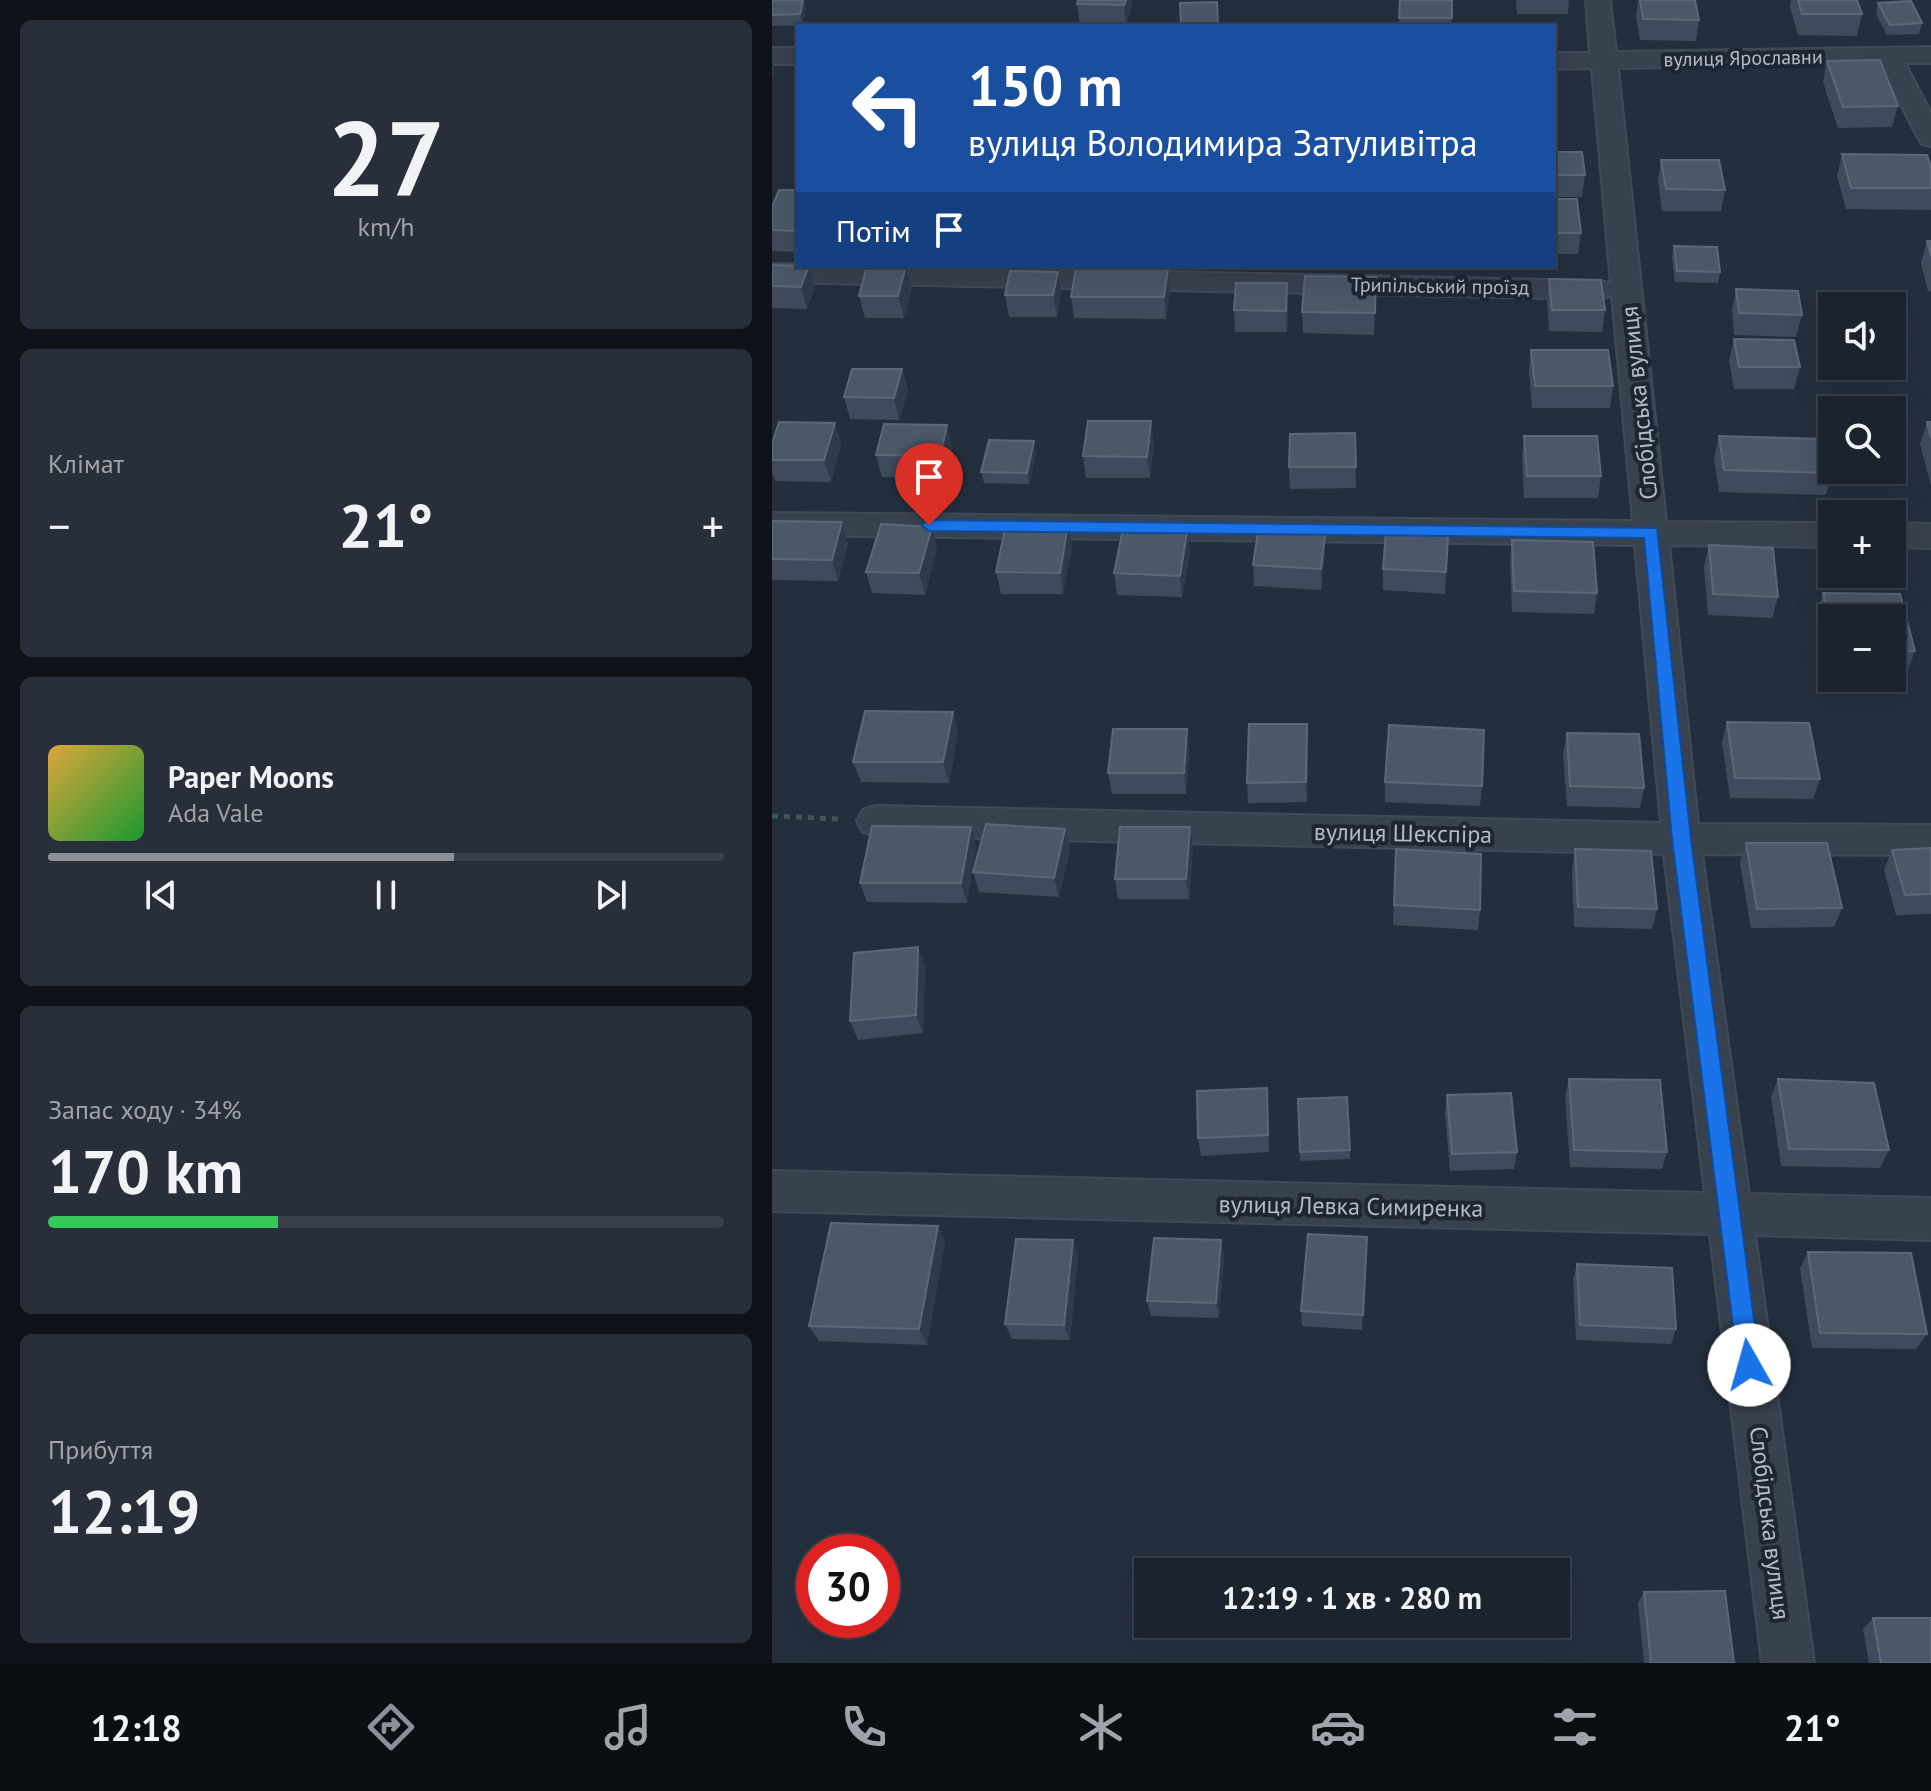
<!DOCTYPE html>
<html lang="uk">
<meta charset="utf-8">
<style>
body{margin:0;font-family:"PT Sans",sans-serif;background:#282f3a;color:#f1f3f6;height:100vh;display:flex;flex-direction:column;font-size:30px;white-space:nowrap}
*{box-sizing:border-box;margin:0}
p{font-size:26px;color:#a0a4aa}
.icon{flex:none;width:44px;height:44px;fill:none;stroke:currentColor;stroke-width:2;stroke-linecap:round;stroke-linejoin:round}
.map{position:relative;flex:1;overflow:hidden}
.side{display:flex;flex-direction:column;gap:20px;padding:20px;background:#0f1319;width:772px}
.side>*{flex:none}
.hud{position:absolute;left:24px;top:24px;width:760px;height:244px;border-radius:0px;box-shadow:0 8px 32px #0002,0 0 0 2px #39404a;background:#1a4fa0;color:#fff;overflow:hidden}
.fabs{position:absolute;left:1046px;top:292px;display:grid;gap:16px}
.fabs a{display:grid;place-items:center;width:88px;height:88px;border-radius:0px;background:#1b232e;box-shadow:0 8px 32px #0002,0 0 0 2px #39404a;font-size:40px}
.speed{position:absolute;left:24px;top:1534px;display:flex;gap:16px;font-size:40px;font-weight:700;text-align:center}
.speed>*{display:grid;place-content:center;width:104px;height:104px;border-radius:50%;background:#1b232e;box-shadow:0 8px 32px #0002,0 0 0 2px #39404a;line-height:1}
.speed .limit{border:12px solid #d22;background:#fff;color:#111}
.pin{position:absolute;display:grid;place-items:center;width:68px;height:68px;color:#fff;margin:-82px -34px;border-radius:50% 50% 50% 0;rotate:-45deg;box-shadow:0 0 8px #0007}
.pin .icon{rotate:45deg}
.me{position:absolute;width:88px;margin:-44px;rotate:353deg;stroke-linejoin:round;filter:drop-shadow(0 0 6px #0008)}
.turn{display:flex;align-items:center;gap:28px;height:168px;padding:0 40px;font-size:36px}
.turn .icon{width:104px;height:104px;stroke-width:2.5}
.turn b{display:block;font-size:56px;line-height:68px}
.then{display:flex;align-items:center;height:76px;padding:0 40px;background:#0003;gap:16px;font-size:30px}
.big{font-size:60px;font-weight:700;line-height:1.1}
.side .card{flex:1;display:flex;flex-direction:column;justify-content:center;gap:12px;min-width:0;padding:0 28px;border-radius:12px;background:#282f3a}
.side .dial{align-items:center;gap:0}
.dial b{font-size:104px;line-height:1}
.song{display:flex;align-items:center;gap:24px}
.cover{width:96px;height:96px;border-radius:12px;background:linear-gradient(135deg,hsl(40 70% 55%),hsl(130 70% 35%))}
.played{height:8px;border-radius:4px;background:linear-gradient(90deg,#8c9099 60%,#39404a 60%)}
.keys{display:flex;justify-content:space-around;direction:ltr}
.heat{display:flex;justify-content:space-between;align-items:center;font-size:44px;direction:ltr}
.charge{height:12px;border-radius:6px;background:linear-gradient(90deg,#34c759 34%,#39404a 0)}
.trip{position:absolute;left:362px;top:1558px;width:436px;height:80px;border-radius:0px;background:#1b232e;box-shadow:0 8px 32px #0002,0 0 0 2px #39404a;font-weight:700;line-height:80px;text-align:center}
.dock{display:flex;height:128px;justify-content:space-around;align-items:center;background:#0b0e12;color:#a0a4aa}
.dock .icon{width:56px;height:56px}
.dock .on{color:#8c9099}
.dock b{font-size:36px;color:#f1f3f6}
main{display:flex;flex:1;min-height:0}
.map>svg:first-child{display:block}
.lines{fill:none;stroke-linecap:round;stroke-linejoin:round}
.street-casing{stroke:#414a57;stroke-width:4}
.path{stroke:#3f5557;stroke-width:5;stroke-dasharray:6 6;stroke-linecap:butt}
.street{fill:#38414e;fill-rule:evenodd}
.wall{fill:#3f4b5c}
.shaded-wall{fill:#2f3b4b}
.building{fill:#4b5868;stroke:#5c6777;stroke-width:2}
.route{fill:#1a73e8;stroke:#114b97;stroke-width:2}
.labels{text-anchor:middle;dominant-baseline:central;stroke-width:8;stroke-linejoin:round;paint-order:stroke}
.far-street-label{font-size:20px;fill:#b4bcc9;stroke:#1d2633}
.street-label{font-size:24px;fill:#b4bcc9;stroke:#1d2633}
</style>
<main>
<section class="side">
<div class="card dial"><b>27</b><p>km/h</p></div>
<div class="card"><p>Клімат</p>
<div class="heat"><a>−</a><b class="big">21°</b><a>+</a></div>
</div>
<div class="card">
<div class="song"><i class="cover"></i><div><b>Paper Moons</b><p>Ada Vale</p></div></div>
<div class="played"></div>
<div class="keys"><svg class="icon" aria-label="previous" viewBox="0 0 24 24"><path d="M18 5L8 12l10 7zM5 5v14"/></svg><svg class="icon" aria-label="pause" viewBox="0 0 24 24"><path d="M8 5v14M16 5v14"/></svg><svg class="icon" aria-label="next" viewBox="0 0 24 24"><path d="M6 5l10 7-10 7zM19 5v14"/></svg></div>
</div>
<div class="card"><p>Запас ходу · 34%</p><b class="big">170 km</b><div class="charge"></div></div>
<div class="card"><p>Прибуття</p><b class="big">12:19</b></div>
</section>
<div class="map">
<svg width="1159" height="1663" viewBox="0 0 1159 1663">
<rect width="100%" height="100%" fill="#242f3e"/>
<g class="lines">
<!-- street casing -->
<g class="street-casing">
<path id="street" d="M814,0H838L844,52L1159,47V63H1133L1159,113V146L1150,144L1146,138L1108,63L846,68L894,522L1060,523V547L897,545L926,824L1159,825V855L930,854L977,1194L1159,1198V1240L983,1235L1042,1663H990L938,1234L0,1211V1171L933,1193L892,854L104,836L91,832L85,821L91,810L104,806L889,823L863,545L0,535V513L861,521L840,295L829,299L0,282V264L829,281L839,284L820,68L782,69V53H818Z
M0,48H26V64H0Z
M1120,523L1159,524V548L1120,547Z"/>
</g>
<!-- path -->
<path class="path" d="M0,816L67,819"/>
<!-- street -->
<use href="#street" class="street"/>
</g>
<!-- wall -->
<path class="wall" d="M0,0L34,7L31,25L0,26Z
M306,0H359L360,6L354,26L308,25L305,4Z
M628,0H680L679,26H627Z
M744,0H797L796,14H745Z
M866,0H923L927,20L924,41L868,40L864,17Z
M1019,0H1085L1090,14L1085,36L1026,35L1018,7Z
M1106,3L1150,23L1147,34L1115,35L1104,14Z
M1055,61L1126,106L1120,127L1066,128L1051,82Z
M782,152L813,175L810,197H782Z
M1070,154L1159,188V210L1074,209L1065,176Z
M889,160L953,190L949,211H890L886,181Z
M26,190V252L0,251V207Z
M782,199L809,233L806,254H782Z
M1155,241H1159V291H1156L1149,263Z
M902,246L948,272L946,283L903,282L900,257Z
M0,265L37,266L43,287L35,309L0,308Z
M135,266L140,287L132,318H93L87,296Z
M563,266H639V268L563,267Z
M396,269L398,291L394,319L302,318L299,297Z
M286,272L289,293L285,317H237L233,295Z
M604,277L602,335L531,333L530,312Z
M777,279L833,310L830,332L777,331L775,301Z
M515,283L516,305L515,332H463L462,310Z
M964,289L1030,315L1024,337L962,335L960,310Z
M962,339L1028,367L1022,389H962L957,361Z
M759,350L841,386L838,408H760L757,371Z
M130,369L136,391L127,420L78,419L72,397Z
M1155,422H1159V486L1148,444Z
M63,423L69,444L59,482L3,481L0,473V444Z
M583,433L584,488L518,489L517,467Z
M752,436L829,476L826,498H752L750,458Z
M947,436L1060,473L1054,495L947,492L942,458Z
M382,443L378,478H314L311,456Z
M180,447L173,478L110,477L104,455Z
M264,452L257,484L212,483L209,472Z
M0,521L76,543L66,581L0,580Z
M296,525L300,547L291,594H229L224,572Z
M553,535V556L549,590L482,586L481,565Z
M676,535L673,594L611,590V569Z
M740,540L825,593L822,614L740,612L738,561Z
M937,545L1006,597L1000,618L936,615L932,566Z
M165,548L153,595L100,593L94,572Z
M418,553L410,597L345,595L342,573Z
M1051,593L1128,594L1143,651L1135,672H1120V618H1060V672L1057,671L1045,614Z
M181,712L186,733L177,783L89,782L81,762Z
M955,722L1048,779L1041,799L958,798L950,742Z
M415,729L417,750L414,794H340L336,773Z
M795,733L872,788L868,808L795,806L791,754Z
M536,745L535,802L476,803L475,783Z
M613,782L710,786L708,806L613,802Z
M974,843L1070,908L1062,927L979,928L968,863Z
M204,847L195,903L95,902L88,883Z
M421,847L417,899H346L343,879Z
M1159,848V914L1124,915L1112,870L1120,850Z
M298,849L287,897L207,892L201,872Z
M624,849L708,910L706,930L621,925Z
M803,849L885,909L880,929L802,927L800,869Z
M153,966L151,1033L86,1040L78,1021Z
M797,1079L895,1152L890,1169L798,1167L793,1097Z
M1006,1079L1117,1150L1108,1168L1009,1166L999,1097Z
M675,1095L745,1152L742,1169L678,1171L673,1113Z
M526,1099L578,1150V1159L528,1161Z
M496,1106L497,1152L429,1156L426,1138Z
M166,1226L173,1242L155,1345L47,1341L37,1326Z
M449,1240L452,1256L447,1318L379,1316L375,1301Z
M1036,1252L1155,1334L1144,1349L1040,1348L1028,1268Z
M595,1253L590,1330L530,1326L529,1311Z
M306,1256L298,1340L240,1339L233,1324Z
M805,1264L904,1329L899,1344L804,1340L801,1280Z
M872,1592L962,1663H872L866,1603Z
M1101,1618L1159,1663H1097L1091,1629Z"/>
<!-- shaded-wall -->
<path class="shaded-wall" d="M31,0H32L34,7L31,25L28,14Z
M354,0H359L360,6L354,26L352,5Z
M0,61L3,71L0,79Z
M37,266L43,287L35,309L29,287Z
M134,266L140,287L132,318L126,296Z
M396,269L398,291L394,319L392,297Z
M286,272L289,293L285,317L281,295Z
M515,283L516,305L515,332L514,311Z
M130,369L136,391L127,420L122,398Z
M379,421L382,443L378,478L375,457Z
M63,423L69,444L59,482L52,460Z
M175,425L180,447L173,478L168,456Z
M262,441L264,452L257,484L255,473Z
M70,522L76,543L66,581L60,560Z
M296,525L300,547L291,594L288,573Z
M160,527L165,548L153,595L147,573Z
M415,532L418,553L410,597L408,576Z
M553,535V556L549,590V569Z
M181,712L186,733L177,783L171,762Z
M535,724L536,745L535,802L534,782Z
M415,729L417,750L414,794L412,773Z
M199,827L204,847L195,903L189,883Z
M418,827L421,847L417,899L414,879Z
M293,829L298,849L287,897L282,878Z
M146,947L153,966L151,1033L144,1015Z
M166,1226L173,1242L155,1345L147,1329Z
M301,1240L306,1256L298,1340L292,1325Z
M449,1240L452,1256L447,1318L444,1303Z"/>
<!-- building -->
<path class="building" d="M0,0H31L28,14L0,15Z
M306,0H354L352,5L305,4Z
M628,0H680V18H627Z
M868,0H923L927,20L871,19Z
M1026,0H1085L1090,14H1030Z
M1139,1L1150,23L1118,25L1106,3Z
M445,2L446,24L409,26L408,3Z
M1108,60L1126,106L1071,107L1055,61Z
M782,152H810L813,175H782Z
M1070,154L1155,155L1159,167V188H1079Z
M889,160H947L953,190L894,189Z
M7,190H26V231L0,230V207Z
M782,199H805L809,233H782Z
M1155,241H1159V256Z
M902,246L945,247L948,272L905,271Z
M0,265L37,266L29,287L0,286Z
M95,266H134L126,296H87Z
M304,268L396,269L392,297H299Z
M238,271L286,272L281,295H233Z
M533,276L604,277L603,313L530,312Z
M777,279L829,280L833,310H780Z
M464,283H515L514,311L462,310Z
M964,289L1026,291L1030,315L967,313Z
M962,339L1022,340L1028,367H967Z
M759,350H836L841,386H763Z
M80,369H130L122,398L72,397Z
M316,421H379L375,457L311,456Z
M7,422L63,423L52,460H0V444Z
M1155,422H1159V438Z
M112,424L175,425L168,456L104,455Z
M583,433L584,467H517L518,434Z
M752,436H825L829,476H755Z
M947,436L1053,439L1060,473L952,470Z
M217,440L262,441L255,473L209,472Z
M0,521L70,522L60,560L0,559Z
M109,524L160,527L147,573L94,572Z
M234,524L296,525L288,573L224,572Z
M351,529L415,532L408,576L342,573Z
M486,532L553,535L549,569L481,565Z
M614,532L676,535L674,572L611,569Z
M740,540L821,542L825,593L742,591Z
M937,545L1001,548L1006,597L941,594Z
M1051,593L1128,594L1143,651H1120V618H1060V635Z
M93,711L181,712L171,762H81Z
M955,722L1037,723L1048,779L963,778Z
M477,724H535L534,782L475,783Z
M617,725L712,730L710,786L613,782Z
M341,729H415L412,773H336Z
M795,733L867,734L872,788L798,786Z
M214,824L293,829L282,878L201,872Z
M100,826L199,827L189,883H88Z
M348,827H418L414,879H343Z
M974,843H1055L1070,908L985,909Z
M1159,848V894L1133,895L1120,850Z
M624,849L709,854L708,910L622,905Z
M803,849L879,851L885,909L806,907Z
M146,947L144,1015L78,1021L82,953Z
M797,1079L888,1080L895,1152L802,1150Z
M1006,1079L1102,1083L1117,1150L1017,1149Z
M495,1088L496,1135L426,1138L425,1091Z
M739,1093L745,1152L680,1154L675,1095Z
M575,1097L578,1150L528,1152L526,1099Z
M59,1223L166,1226L147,1329L37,1326Z
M536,1234L595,1237L591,1315L529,1311Z
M382,1238L449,1240L444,1303L375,1301Z
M244,1239L301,1240L292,1325L233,1324Z
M1036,1252L1139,1253L1155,1334L1048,1333Z
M805,1264L900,1268L904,1329L808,1325Z
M953,1591L962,1663H879L872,1592Z
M1101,1618H1159V1663H1109Z"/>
<!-- route -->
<path class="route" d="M157,520L885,528L919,839L988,1365L985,1372L977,1376L969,1372L966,1365L900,839L872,538L157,531L149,525Z"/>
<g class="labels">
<!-- far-street labels -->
<g class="far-street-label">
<text transform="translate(971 58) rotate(-1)">вулиця Ярославни</text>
<text transform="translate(668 286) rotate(1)">Трипільський проїзд</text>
</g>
<!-- street labels -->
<g class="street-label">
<text transform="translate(867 403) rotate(-96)">Слобідська вулиця</text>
<text transform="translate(631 833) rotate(1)">вулиця Шекспіра</text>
<text transform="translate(579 1206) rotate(1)">вулиця Левка Симиренка</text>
<text transform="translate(998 1523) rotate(83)">Слобідська вулиця</text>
</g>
</g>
</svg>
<div class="fabs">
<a><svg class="icon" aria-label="sound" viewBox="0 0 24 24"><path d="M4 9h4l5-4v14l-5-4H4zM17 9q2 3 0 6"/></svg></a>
<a><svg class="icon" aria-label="search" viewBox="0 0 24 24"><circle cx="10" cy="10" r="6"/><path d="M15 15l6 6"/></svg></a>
<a>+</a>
<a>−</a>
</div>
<div class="speed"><div class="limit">30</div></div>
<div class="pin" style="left:157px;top:525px;background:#d93025"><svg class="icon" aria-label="arrive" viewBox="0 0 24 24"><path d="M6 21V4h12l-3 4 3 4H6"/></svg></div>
<svg class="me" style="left:977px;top:1365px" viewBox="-20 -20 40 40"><circle r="19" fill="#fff"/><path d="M0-13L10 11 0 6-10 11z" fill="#1a73e8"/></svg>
<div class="trip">12:19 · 1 хв · 280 m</div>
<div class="hud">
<div class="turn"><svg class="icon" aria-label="left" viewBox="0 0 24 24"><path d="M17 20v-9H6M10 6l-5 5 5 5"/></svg><div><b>150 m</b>вулиця Володимира Затуливітра</div></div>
<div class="then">Потім<svg class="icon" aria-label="arrive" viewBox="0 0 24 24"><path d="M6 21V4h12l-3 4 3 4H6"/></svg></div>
</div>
</div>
</main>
<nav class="dock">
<b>12:18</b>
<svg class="icon on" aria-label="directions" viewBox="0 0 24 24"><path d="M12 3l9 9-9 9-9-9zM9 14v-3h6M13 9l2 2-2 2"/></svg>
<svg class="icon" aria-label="music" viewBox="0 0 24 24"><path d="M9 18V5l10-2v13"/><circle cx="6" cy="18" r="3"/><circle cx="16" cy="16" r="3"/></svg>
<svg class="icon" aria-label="phone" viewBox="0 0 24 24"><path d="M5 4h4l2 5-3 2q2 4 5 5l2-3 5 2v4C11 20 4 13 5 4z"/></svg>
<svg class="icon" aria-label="climate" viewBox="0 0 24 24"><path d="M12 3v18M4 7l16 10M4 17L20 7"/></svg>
<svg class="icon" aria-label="car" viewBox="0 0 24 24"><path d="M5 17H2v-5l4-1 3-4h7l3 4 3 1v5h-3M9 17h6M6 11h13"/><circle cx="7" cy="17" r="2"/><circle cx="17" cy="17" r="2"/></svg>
<svg class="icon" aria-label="filters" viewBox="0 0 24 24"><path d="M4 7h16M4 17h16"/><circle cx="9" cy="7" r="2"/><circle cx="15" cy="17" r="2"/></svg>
<b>21°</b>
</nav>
